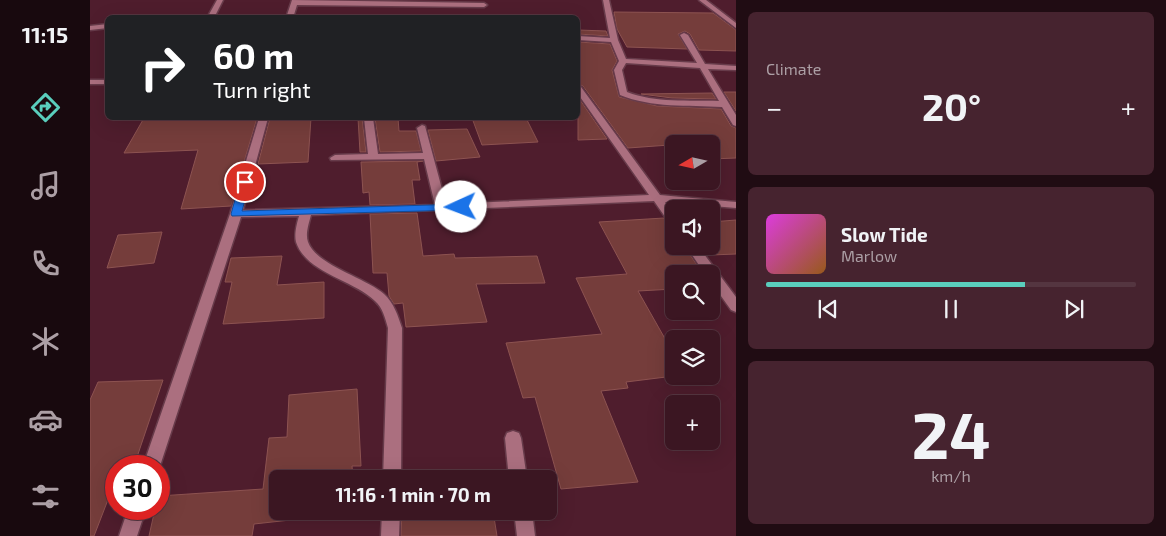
<!DOCTYPE html>
<meta charset="utf-8">
<style>
body{margin:0;font-family:"Exo 2",sans-serif;background:#46232f;color:#f1f3f6;height:100vh;display:flex;flex-direction:column;font-size:19px;white-space:nowrap}
*{box-sizing:border-box;margin:0}
p{font-size:16px;color:#ac9fa5}
.icon{flex:none;width:28px;height:28px;fill:none;stroke:currentColor;stroke-width:2;stroke-linecap:round;stroke-linejoin:round}
.map{position:relative;flex:1;overflow:hidden}
.side{display:flex;flex-direction:column;gap:12px;padding:12px;background:#200c13;width:430px}
.side>*{flex:none}
.banner{position:absolute;left:15px;top:15px;width:475px;height:105px;border-radius:8px;box-shadow:0 5px 20px #0002,0 0 0 1px #543540;background:#202124;color:#fff;overflow:hidden}
.needle{width:32px;rotate:261deg}
.controls{position:absolute;left:575px;top:135px;display:grid;gap:10px}
.controls a{display:grid;place-items:center;width:55px;height:55px;border-radius:8px;background:#3b1622;box-shadow:0 5px 20px #0002,0 0 0 1px #543540;font-size:25px}
.speed{position:absolute;left:15px;top:455px;display:flex;gap:10px;font-size:25px;font-weight:700;text-align:center}
.speed>*{display:grid;place-content:center;width:65px;height:65px;border-radius:50%;background:#3b1622;box-shadow:0 5px 20px #0002,0 0 0 1px #543540;line-height:1}
.speed .limit{border:8px solid #d22;background:#fff;color:#111}
.pin{position:absolute;display:grid;place-items:center;width:42px;height:42px;color:#fff;margin:-21px;border:2px solid #fff;border-radius:50%;box-shadow:0 1px 5px #0007}
.me{position:absolute;width:55px;margin:-28px;rotate:268deg;stroke-linejoin:round;filter:drop-shadow(0 0 4px #0008)}
.turn{display:flex;align-items:center;gap:18px;height:105px;padding:0 25px;font-size:22px}
.turn .icon{width:65px;height:65px;stroke-width:2.5}
.turn b{display:block;font-size:35px;line-height:42px}
.big{font-size:38px;font-weight:700;line-height:1.1}
.side .widget{flex:1;display:flex;flex-direction:column;justify-content:center;gap:8px;min-width:0;padding:0 18px;border-radius:8px;background:#46232f}
.side .dial{align-items:center;gap:0}
.dial b{font-size:65px;line-height:1}
.song{display:flex;align-items:center;gap:15px}
.cover{width:60px;height:60px;border-radius:8px;background:linear-gradient(135deg,hsl(300 70% 55%),hsl(30 70% 35%))}
.played{height:5px;border-radius:2px;background:linear-gradient(90deg,#5acebd 70%,#543540 70%)}
.keys{display:flex;justify-content:space-around;direction:ltr}
.heat{display:flex;justify-content:space-between;align-items:center;font-size:28px;direction:ltr}
.trip{position:absolute;left:179px;top:470px;width:288px;height:50px;border-radius:8px;background:#3b1622;box-shadow:0 5px 20px #0002,0 0 0 1px #543540;font-weight:700;line-height:50px;text-align:center}
main{display:flex;flex:1;min-height:0}
.menu{display:flex;flex-direction:column;width:90px;justify-content:space-around;align-items:center;background:#18090e;color:#ac9fa5}
.menu .icon{width:35px;height:35px}
.menu .active{color:#5acebd}
.menu b{font-size:22px;color:#f1f3f6}
.map>svg:first-child{display:block}
.building{fill:#753d3b;stroke:#8d5351}
.lines{fill:none;stroke-linecap:round;stroke-linejoin:round}
.minor-casing{stroke:#673b4a;stroke-width:3}
.minor{fill:#ab6f7f;fill-rule:evenodd}
.route{fill:#1a73e8;stroke:#114b97}
</style>
<main>
<nav class="menu">
<b>11:15</b>
<svg class="icon active" aria-label="directions" viewBox="0 0 24 24"><path d="M12 3l9 9-9 9-9-9zM9 14v-3h6M13 9l2 2-2 2"/></svg>
<svg class="icon" aria-label="music" viewBox="0 0 24 24"><path d="M9 18V5l10-2v13"/><circle cx="6" cy="18" r="3"/><circle cx="16" cy="16" r="3"/></svg>
<svg class="icon" aria-label="phone" viewBox="0 0 24 24"><path d="M5 4h4l2 5-3 2q2 4 5 5l2-3 5 2v4C11 20 4 13 5 4z"/></svg>
<svg class="icon" aria-label="climate" viewBox="0 0 24 24"><path d="M12 3v18M4 7l16 10M4 17L20 7"/></svg>
<svg class="icon" aria-label="car" viewBox="0 0 24 24"><path d="M5 17H2v-5l4-1 3-4h7l3 4 3 1v5h-3M9 17h6M6 11h13"/><circle cx="7" cy="17" r="2"/><circle cx="17" cy="17" r="2"/></svg>
<svg class="icon" aria-label="filters" viewBox="0 0 24 24"><path d="M4 7h16M4 17h16"/><circle cx="9" cy="7" r="2"/><circle cx="15" cy="17" r="2"/></svg>
</nav>
<div class="map">
<svg width="646" height="536" viewBox="0 0 646 536">
<rect width="100%" height="100%" fill="#4f1d2d"/>
<!-- building -->
<path class="building" d="M524,12L623,13L646,30V51L609,50L600,34L595,31L588,34L597,49L537,47L527,29Z
M488,30L516,31L518,36L488,34Z
M488,42L520,44L527,61L522,70L529,97L567,106L631,109L641,126L646,128V158L621,159V142L538,148L493,86L488,84Z
M634,92H646V111Z
M622,93L626,99L582,98L551,94Z
M488,97L517,139L488,140Z
M54,118H167L141,206L91,209L108,150L34,153Z
M180,118H221L218,162L168,164Z
M268,118H272L276,152H270Z
M285,118H308L309,131H326L331,151L290,152Z
M382,118H436L448,142L392,145Z
M377,129L390,157L346,161L338,130Z
M333,161L327,162L330,180H322L325,204L280,205L279,192L273,193L271,162Z
M327,213L333,256L364,254L365,258L447,256L455,283L386,284L397,322L316,327L313,303L304,304L299,296L297,273H283L280,214Z
M574,218L578,225L584,227V246H594L613,274H584V289L548,291L578,344L584,343V376L536,382L538,388L511,391L548,482L471,489L445,397L433,398L416,343L512,334L486,278L537,274L509,222Z
M646,220V254L621,255V222Z
M72,232L64,263L17,268L28,235Z
M192,256L187,285L234,282V318L133,324L142,282H135L141,258Z
M73,380L44,466H26V479L4,536H0V400L8,382Z
M267,389L271,466H262L263,479H188V511H264V513L164,524L162,536H59L65,509H69V496L173,489L179,438L197,437L199,395Z
M312,511H403L407,536H311Z"/>
<g class="lines">
<!-- minor casing -->
<g class="minor-casing">
<path id="minor" d="M127,0H133L124,18H117Z
M202,0L394,3L397,5L394,7L207,5L203,18H196Z
M513,0H519L528,40L536,59L607,63L590,35L594,33L598,35L615,64L646,66V70L618,69L646,115V126L643,125L632,107C598,105 562,108 530,95L524,70L529,61L521,42L488,40V36L520,38ZM536,63L610,68L629,101C599,100 565,103 537,92L532,70Z
M609,0H616L646,23V28Z
M18,24V28L0,30V26Z
M0,80H18V84H0Z
M488,86L491,87L570,195L646,202V208L575,202L584,214V225L580,224L564,201L221,215C219,223 215,234 218,242C226,265 276,278 294,294C304,303 308,316 312,328L311,479H293L298,328C295,318 293,308 285,301C264,280 216,273 206,242C204,234 207,223 209,216L151,217L70,466L69,468L53,466L140,214L169,118H178L153,210L345,205L334,159L241,160L240,158L245,155L278,154L274,118H283L288,154L333,153L327,128L332,125L335,126L356,204L559,195L488,94Z
M596,246H608L646,297V312L641,310L621,282V274H615Z
M423,431L429,433L431,438L437,479H419L415,438L417,433Z
M38,509H56L47,536H29Z
M292,511H310L309,536H291Z
M424,511H442L445,536H427Z"/>
</g>
<!-- minor -->
<use href="#minor" class="minor"/>
</g>
<!-- route -->
<path class="route" d="M155,179L160,182L152,211L371,204L376,207L371,210L142,216L141,214L150,182Z"/>
</svg>
<div class="controls">
<a><svg class="needle" viewBox="-14 -14 28 28"><path d="M0-13l5 13h-10z" fill="#e53935"/><path d="M0 13l5-13h-10z" fill="#ac9fa5"/></svg></a>
<a><svg class="icon" aria-label="sound" viewBox="0 0 24 24"><path d="M4 9h4l5-4v14l-5-4H4zM17 9q2 3 0 6"/></svg></a>
<a><svg class="icon" aria-label="search" viewBox="0 0 24 24"><circle cx="10" cy="10" r="6"/><path d="M15 15l6 6"/></svg></a>
<a><svg class="icon" aria-label="layers" viewBox="0 0 24 24"><path d="M12 4l9 5-9 5-9-5zM3 14l9 5 9-5"/></svg></a>
<a>+</a>
</div>
<div class="speed"><div class="limit">30</div></div>
<div class="pin" style="left:155px;top:182px;background:#d93025"><svg class="icon" aria-label="arrive" viewBox="0 0 24 24"><path d="M6 21V4h12l-3 4 3 4H6"/></svg></div>
<svg class="me" style="left:371px;top:207px" viewBox="-20 -20 40 40"><circle r="19" fill="#fff"/><path d="M0-13L10 11 0 6-10 11z" fill="#1a73e8"/></svg>
<div class="trip">11:16 · 1 min · 70 m</div>
<div class="banner">
<div class="turn"><svg class="icon" aria-label="right" viewBox="0 0 24 24"><path d="M7 20v-9h11M14 6l5 5-5 5"/></svg><div><b>60 m</b>Turn right</div></div>
</div>
</div>
<section class="side">
<div class="widget"><p>Climate</p>
<div class="heat"><a>−</a><b class="big">20°</b><a>+</a></div>
</div>
<div class="widget">
<div class="song"><i class="cover"></i><div><b>Slow Tide</b><p>Marlow</p></div></div>
<div class="played"></div>
<div class="keys"><svg class="icon" aria-label="previous" viewBox="0 0 24 24"><path d="M18 5L8 12l10 7zM5 5v14"/></svg><svg class="icon" aria-label="pause" viewBox="0 0 24 24"><path d="M8 5v14M16 5v14"/></svg><svg class="icon" aria-label="next" viewBox="0 0 24 24"><path d="M6 5l10 7-10 7zM19 5v14"/></svg></div>
</div>
<div class="widget dial"><b>24</b><p>km/h</p></div>
</section>
</main>
